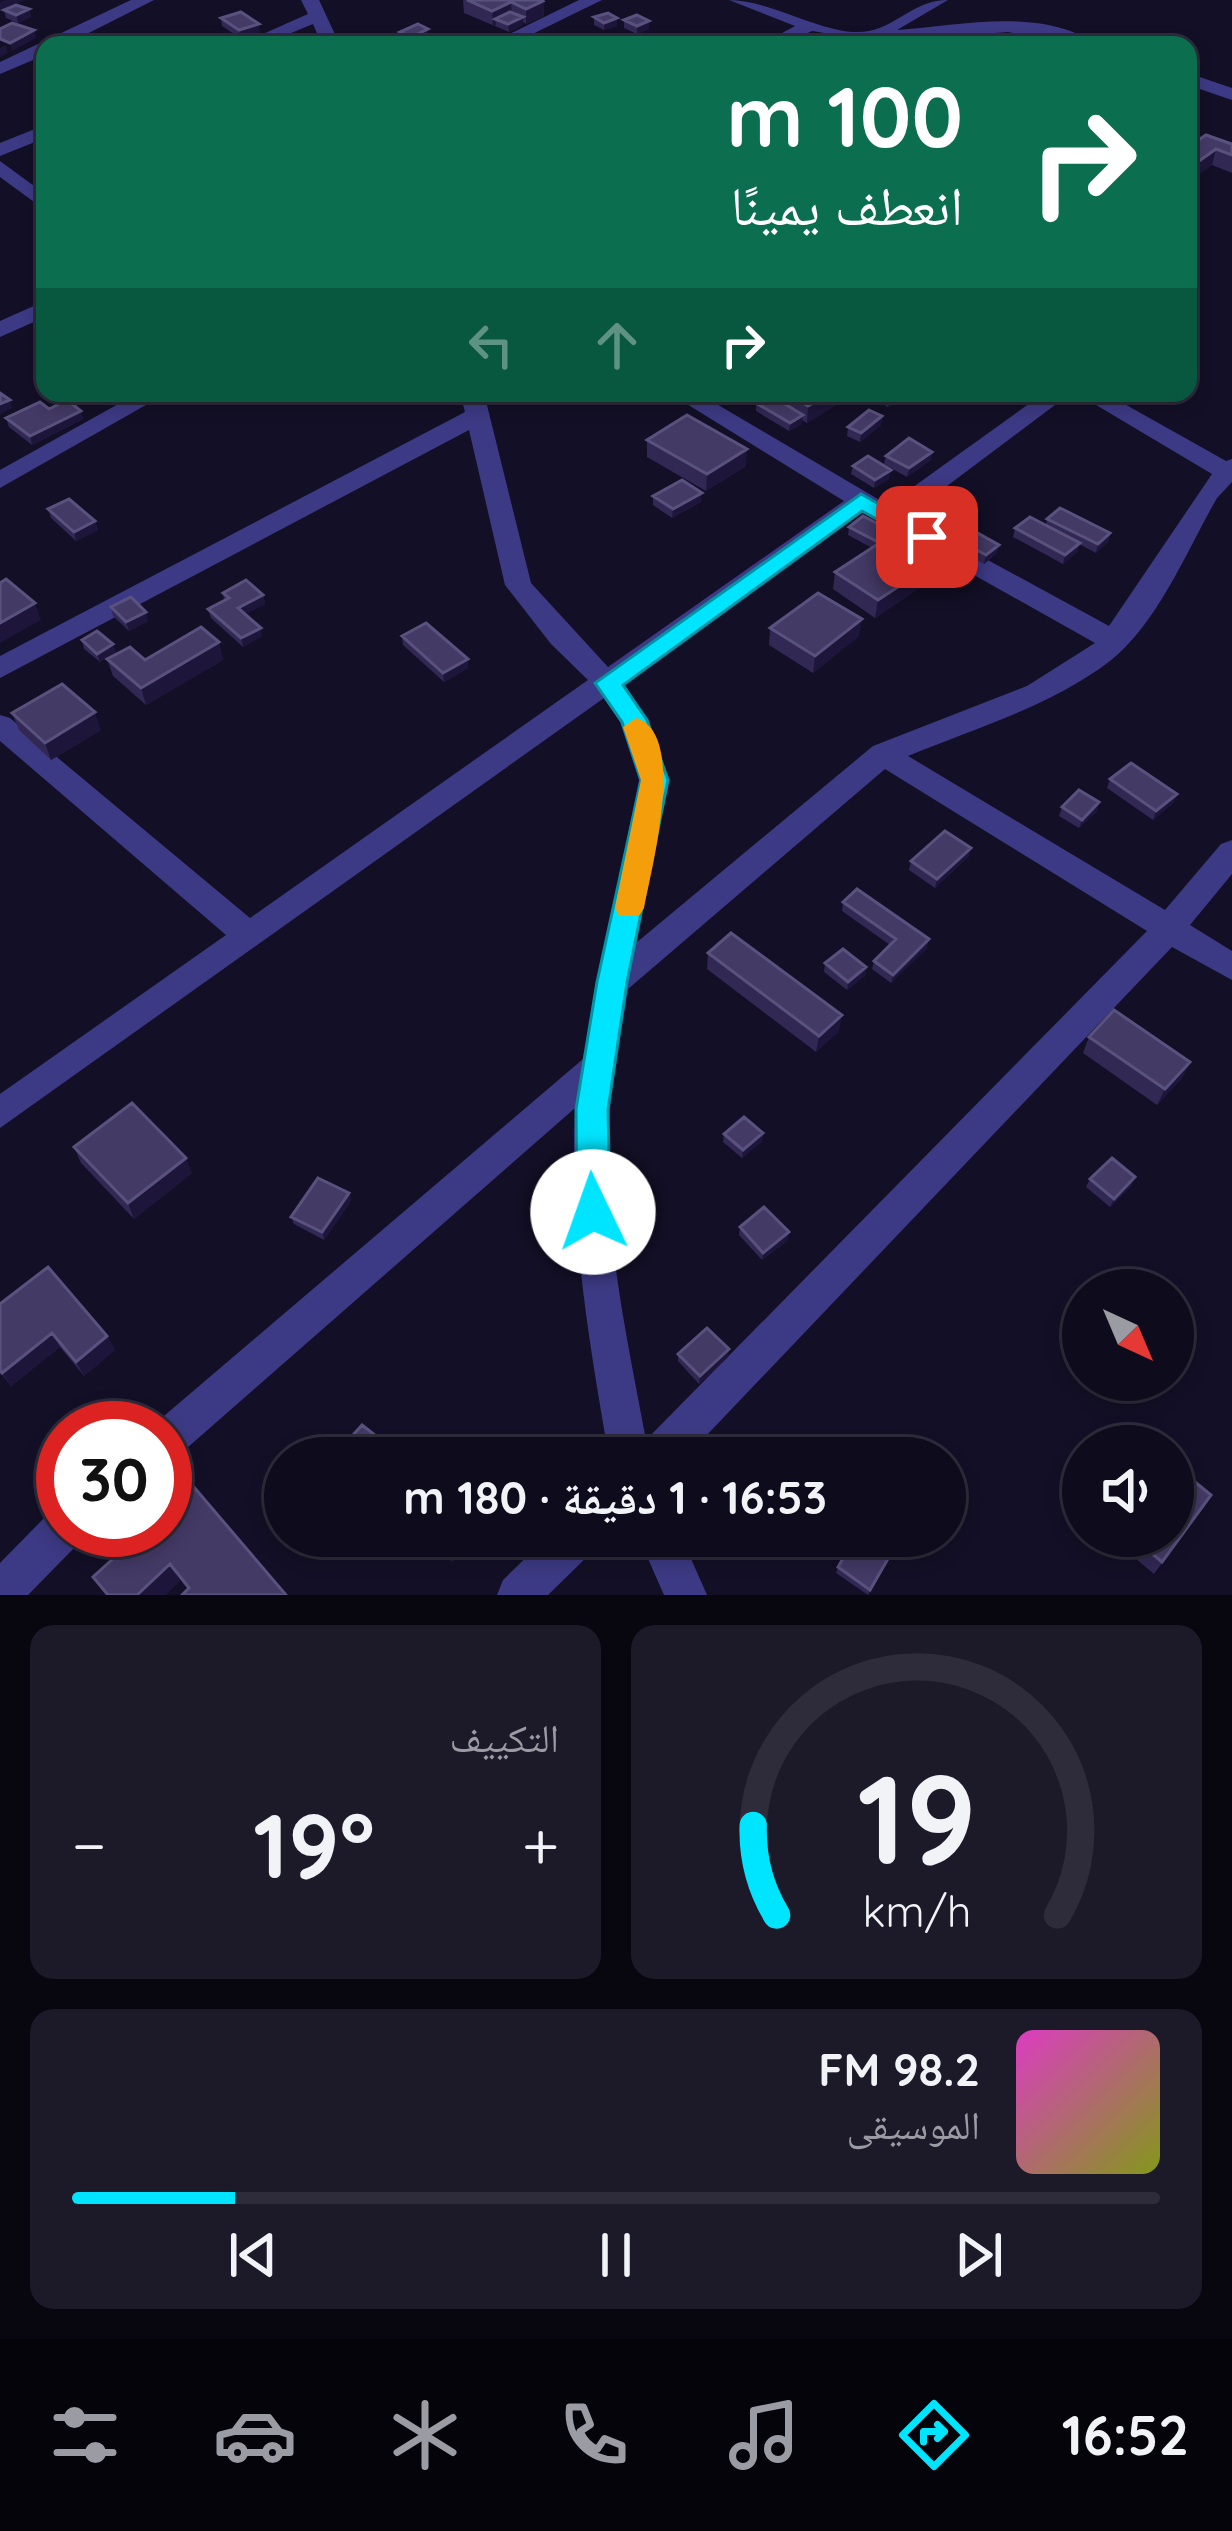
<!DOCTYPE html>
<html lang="ar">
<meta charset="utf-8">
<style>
body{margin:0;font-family:Quicksand,"Noto Naskh Arabic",sans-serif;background:#1c1929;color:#f1f3f6;direction:rtl;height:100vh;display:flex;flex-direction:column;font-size:45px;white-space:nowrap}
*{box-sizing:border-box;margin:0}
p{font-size:39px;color:#9b9ba3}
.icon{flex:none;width:66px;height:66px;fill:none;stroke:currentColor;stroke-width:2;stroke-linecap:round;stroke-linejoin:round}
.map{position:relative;height:1595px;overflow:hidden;direction:ltr}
.panel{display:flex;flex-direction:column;gap:30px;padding:30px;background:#08060f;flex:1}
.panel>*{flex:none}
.banner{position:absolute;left:36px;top:36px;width:1161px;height:366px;border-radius:24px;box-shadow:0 6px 18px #0003,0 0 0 3px #2e2b3b;direction:rtl;background:#0b6e4f;color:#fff;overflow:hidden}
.needle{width:78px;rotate:136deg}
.buttons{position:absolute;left:1062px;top:1269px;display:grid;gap:24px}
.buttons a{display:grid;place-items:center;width:132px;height:132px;border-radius:50%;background:#0e0b1c;box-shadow:0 6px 18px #0003,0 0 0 3px #2e2b3b;font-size:60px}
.speed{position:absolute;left:36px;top:1401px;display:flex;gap:24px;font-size:60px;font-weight:700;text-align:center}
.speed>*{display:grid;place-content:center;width:156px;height:156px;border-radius:50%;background:#0e0b1c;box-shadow:0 6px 18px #0003,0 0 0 3px #2e2b3b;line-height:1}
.speed .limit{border:18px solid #d22;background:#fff;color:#111}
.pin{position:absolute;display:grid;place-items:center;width:102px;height:102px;color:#fff;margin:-51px;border-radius:24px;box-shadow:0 6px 18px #0006}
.me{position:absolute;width:132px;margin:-66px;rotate:357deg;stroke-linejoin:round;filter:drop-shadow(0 0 9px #0008)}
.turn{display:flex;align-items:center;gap:42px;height:252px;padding:0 36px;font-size:54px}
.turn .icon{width:156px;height:156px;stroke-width:2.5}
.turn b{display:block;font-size:84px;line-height:102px}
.lanes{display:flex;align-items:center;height:114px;padding:0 36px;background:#0003;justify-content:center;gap:60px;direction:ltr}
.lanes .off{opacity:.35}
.big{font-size:90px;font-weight:700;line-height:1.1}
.panel .widget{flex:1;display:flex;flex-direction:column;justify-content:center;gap:18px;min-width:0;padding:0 42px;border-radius:24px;background:#1c1929}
.panel .dial{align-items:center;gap:0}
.dial svg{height:312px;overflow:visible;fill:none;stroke:#2e2b3b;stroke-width:7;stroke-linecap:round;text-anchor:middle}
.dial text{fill:#f1f3f6;stroke:none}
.song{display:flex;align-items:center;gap:36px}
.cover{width:144px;height:144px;border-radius:18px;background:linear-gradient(135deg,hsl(310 70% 55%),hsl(70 70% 35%))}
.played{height:12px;border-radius:6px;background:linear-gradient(90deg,#00e5ff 15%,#2e2b3b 15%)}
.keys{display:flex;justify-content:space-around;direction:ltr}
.heat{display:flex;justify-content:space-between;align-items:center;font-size:66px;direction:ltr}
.panel .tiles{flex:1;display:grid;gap:30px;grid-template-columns:1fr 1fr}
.widget:last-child{grid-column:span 2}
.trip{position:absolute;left:264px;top:1437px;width:702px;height:120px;border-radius:60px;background:#0e0b1c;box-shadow:0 6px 18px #0003,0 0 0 3px #2e2b3b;font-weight:700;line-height:120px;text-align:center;direction:rtl}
.dock{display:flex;height:192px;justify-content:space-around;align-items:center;background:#06040b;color:#9b9ba3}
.dock .icon{width:84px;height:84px}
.dock .on{color:#00e5ff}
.dock b{font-size:54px;color:#f1f3f6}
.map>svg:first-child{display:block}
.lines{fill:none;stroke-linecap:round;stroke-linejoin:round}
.street{fill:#3d3a85;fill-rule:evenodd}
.wall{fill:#312854}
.shaded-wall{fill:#1d163a}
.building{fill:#433a66;stroke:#5a527e;stroke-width:3}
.route{fill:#00e5ff;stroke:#0095a6;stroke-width:3}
.slow{fill:#f59e0b}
</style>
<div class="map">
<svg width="1232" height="1595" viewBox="0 0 1232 1595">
<rect width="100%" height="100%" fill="#130f26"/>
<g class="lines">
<!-- street -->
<path class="street" d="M131,0H154L65,45H45V55L0,74V62Z
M301,0H319L340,45H322L313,24L262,45H238L308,14Z
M579,0H602L510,45H487Z
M729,0C773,0 830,39 869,31C898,25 915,0 948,0L897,30C959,26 1043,6 1097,45H1070L1008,32L880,42L812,31L783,45H760L795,26Z
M1188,73L1232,88V100L1188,85Z
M45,125V138L0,156V143Z
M0,161L45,194V210L0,177Z
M45,301V317L0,337V321Z
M138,393H167L0,488V470Z
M460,393H484L531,583L608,667L844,501L669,393H698L888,505L1044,393H1071L907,516L1109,626L1212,474L1076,393H1105L1226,461L1232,459V482L1217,498C1187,550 1158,623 1110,661C1051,706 976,728 908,756L1165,910L1221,844L1232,840V874L1190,925L1232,951V980L1172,947L685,1458H609C589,1341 569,1227 575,1108L179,1455L165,1461V1428L151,1427L583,1059L639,780L620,722L604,698L0,1128V1094L226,935L0,741V715L10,718L250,918L588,680L551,644L505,585L469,430L0,678V656L465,412ZM862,512L1095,643L1027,686L873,746L636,943L669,780L648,720L624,684ZM885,769L1147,931L646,1440C626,1332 600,1219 610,1109C613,1069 622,1029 628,989Z
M63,1508V1530H83L78,1544L28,1595H0V1563L48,1514Z
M548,1536H599L593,1551L548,1595H497L503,1580Z
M638,1536H681L707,1595H664Z"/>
</g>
<!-- wall -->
<path class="wall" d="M463,0H542L543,1L544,16L526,24L523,22V25L509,32L464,13Z
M29,9L31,17L18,23L6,18L4,10Z
M594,17L617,26L604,30L594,25Z
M221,18L260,32L240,38L222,26Z
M624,20L649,29L637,34L624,28Z
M400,32L429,37L412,45L400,40Z
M1232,144V173L1212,165L1195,177L1188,174V147Z
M772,393H850L849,397L807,423L802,420V424L789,431L756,411V403L772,396Z
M863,393H903L902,399L888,407Z
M49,409L81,411L83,419L32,445L9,427L6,418Z
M882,416L881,425L860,442L847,436L848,427Z
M647,440L746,466L706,491L647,457Z
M886,456L931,460L907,477L884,464Z
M853,466L889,479L874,488L851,474Z
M653,496L701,502L672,518L653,505Z
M48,509L95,521L98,530L76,541L51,518Z
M1047,519L1110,533L1108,542L1096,553L1079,544L1077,552L1063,564L1013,537L1015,528L1046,525Z
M849,527L895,544L930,566L927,583L875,618L833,589L835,572L872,548L848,535Z
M953,537L997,553L984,564L952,546Z
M223,593L263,595L265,604L245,614L262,636L243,647L211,618L208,609L224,600Z
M111,607L148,621L129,631L113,616Z
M770,628L859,636L813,673L769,645Z
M402,636L468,659V668L444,682L403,645Z
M82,640L116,652L100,662L84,649Z
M219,642L223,660L146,705L113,676L107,659L145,660Z
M12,713L101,730L51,760L19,730Z
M1110,779L1177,794L1173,803L1153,820L1107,788Z
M1099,802L1097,811L1079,828L1059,816L1062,807Z
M969,856L935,888L909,870L911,861Z
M843,902L927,948L891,983L872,969L874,961L890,945L842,911Z
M708,953L839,1031L816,1052L707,969Z
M825,963L866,967L865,976L847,990L824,972Z
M1089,1037L1190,1062L1182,1078L1157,1105L1083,1053Z
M763,1133L762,1141L742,1158L723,1142L724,1134Z
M74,1147L192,1173L134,1219L81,1163Z
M1090,1179L1132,1185L1110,1207L1086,1187Z
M349,1193L351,1201L324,1240L294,1224L291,1217Z
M740,1227L788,1240L762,1260L739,1235Z
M0,1304L107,1336L115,1350L84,1376L60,1347L11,1386L0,1372Z
M678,1354L728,1357L699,1384L678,1361Z
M1211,1495L1154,1574L1109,1536H1173Z
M427,1536H477L452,1562Z
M889,1557L868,1595L836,1573L838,1567Z"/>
<!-- shaded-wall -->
<path class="shaded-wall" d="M5,0H25L0,11V2Z
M543,1L544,16L526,24V9Z
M511,2L512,17L495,19L496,25L493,26L492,11Z
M29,9L31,17L18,23L16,15Z
M523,17V25L509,32L508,24Z
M617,18V26L604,30V23Z
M649,21V29L637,34V26Z
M259,24L260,32L240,38L239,30Z
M428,29L429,37L412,45L411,37Z
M34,30L36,38L12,51L10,43Z
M6,45L8,53L0,57V48Z
M1216,149L1212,165L1195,177L1199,161Z
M830,393H850L849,397L807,423L808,406Z
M899,393H903L902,399L888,407L889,399Z
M10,400L12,408L0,414V404Z
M81,411L83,419L32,445L30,436Z
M803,415L802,424L789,431L790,423Z
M882,416L881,425L860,442L861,433Z
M747,449L746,466L706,491L707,474Z
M932,452L931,460L907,477L909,468Z
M891,470L889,479L874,488L875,480Z
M702,493L701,502L672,518L673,509Z
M95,521L98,530L76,541L74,532Z
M1110,533L1108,542L1096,553L1098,544Z
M1080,543L1077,552L1063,564L1065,555Z
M999,545L997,553L984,564L986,555Z
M930,566L927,583L875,618L878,600Z
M263,595L265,604L240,617L238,608Z
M35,603L41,620L0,643V623Z
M146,612L148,621L129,631L126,622Z
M862,619L859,636L813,673L815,656Z
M261,628L262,636L243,647L241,638Z
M219,642L223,660L146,705L141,688Z
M113,644L116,652L100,662L97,654Z
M468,659V668L444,682L443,673Z
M95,712L101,730L51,760L45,743Z
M1177,794L1173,803L1153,820L1156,811Z
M1099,802L1097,811L1079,828L1082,820Z
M971,848L969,856L935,888L937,879Z
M929,939L927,948L891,983L893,975Z
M866,967L865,976L847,990L848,982Z
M842,1015L839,1031L816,1052L819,1036Z
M1190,1062L1182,1078L1157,1105L1165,1089Z
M763,1133L762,1141L742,1158L743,1150Z
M186,1158L192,1173L134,1219L128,1203Z
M1135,1177L1132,1185L1110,1207L1114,1199Z
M349,1193L351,1201L324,1240L322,1232Z
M789,1232L788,1240L762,1260L763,1253Z
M52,1333L60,1347L11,1386L2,1373Z
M107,1336L115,1350L84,1376L76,1362Z
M729,1349L728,1357L699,1384L700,1376Z
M470,1536H477L452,1562L450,1556Z
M170,1564L180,1581L166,1595H137Z"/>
<!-- building -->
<path class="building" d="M467,0H542L543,1L526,9L511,2L492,11Z
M16,5L29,9L16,15L4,10Z
M241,12L259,24L239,30L221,18Z
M510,12L523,17L508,24L495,19Z
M608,13L617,18L604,23L594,17Z
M637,15L649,21L637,26L624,20Z
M12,23L34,30L10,43L0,39V29Z
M418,24L428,29L411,37L400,32Z
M274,34L281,39L267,44L260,38Z
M1206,135L1232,144V155L1216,149L1199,161L1188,157V147Z
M0,393L10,400L0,404Z
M786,393H830L808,406Z
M879,393H899L889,399Z
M770,395L803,415L790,423L756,403Z
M67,400L81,411L30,436L6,418L40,402L49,409Z
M869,410L882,416L861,433L848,427Z
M687,415L747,449L707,474L647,440Z
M909,438L932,452L909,468L886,456Z
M868,456L891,470L875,480L853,466Z
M682,480L702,493L673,509L653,496Z
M69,499L95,521L74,532L48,509Z
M1060,508L1110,533L1098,544L1047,519Z
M863,516L898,534L890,540L887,538L880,543L849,527Z
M1030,517L1080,543L1065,555L1015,528Z
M967,527L999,545L986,555L953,537Z
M887,538L930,566L878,600L835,572Z
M6,579L35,603L0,623V583Z
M246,580L263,595L238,608L261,628L241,638L208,609L229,598L223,593Z
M818,593L862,619L815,656L770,628Z
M131,597L146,612L126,622L111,607Z
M426,623L468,659L443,673L402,636Z
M201,627L219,642L141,688L107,659L130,647L145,660Z
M97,631L113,644L97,654L82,640Z
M62,684L95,712L45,743L12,713Z
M1131,763L1177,794L1156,811L1110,779Z
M1079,790L1099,802L1082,820L1062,807Z
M945,831L971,848L937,879L911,861Z
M857,889L929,939L893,975L874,961L896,939L843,902Z
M731,933L842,1015L819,1036L708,953Z
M843,949L866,967L848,982L825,963Z
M1114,1010L1190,1062L1165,1089L1089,1037Z
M132,1103L186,1158L128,1203L74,1147Z
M744,1117L763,1133L743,1150L724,1134Z
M1112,1158L1135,1177L1114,1199L1090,1179Z
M318,1178L349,1193L322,1232L291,1217Z
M764,1207L789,1232L763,1253L740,1227Z
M48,1267L107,1336L76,1362L52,1333L2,1373L0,1370V1304Z
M707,1328L729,1349L700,1376L678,1354Z
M362,1425L390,1447L380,1458H332Z
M1173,1464L1211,1495L1162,1562L1131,1536H1173Z
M193,1486L286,1595H182L189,1588L170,1564L137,1595H108L93,1577L145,1530H165V1512Z
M431,1536H470L450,1556Z
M856,1536L889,1557L870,1590L838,1567Z"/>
<!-- route -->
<path class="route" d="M861,494L938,537L927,544L918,542L862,511L623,685L647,720L668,780L627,982L608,1109L610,1212L605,1222L593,1227L582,1222L577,1212L576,1109L597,982L641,780L622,722L595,683Z"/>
<!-- slow -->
<path class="slow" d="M636,718C688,733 651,870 644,908L639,916H619L615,908L641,780L623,727Z"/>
</svg>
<div class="buttons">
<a><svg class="needle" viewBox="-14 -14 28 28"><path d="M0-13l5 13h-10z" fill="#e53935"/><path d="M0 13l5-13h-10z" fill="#9b9ba3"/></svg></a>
<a><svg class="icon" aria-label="sound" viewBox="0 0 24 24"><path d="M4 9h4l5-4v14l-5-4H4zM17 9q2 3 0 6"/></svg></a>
</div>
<div class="speed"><div class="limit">30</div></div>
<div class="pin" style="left:927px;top:537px;background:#d93025"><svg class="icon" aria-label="arrive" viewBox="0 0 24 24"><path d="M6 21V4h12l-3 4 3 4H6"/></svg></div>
<svg class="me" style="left:593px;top:1212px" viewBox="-20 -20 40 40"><circle r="19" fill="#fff"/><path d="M0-13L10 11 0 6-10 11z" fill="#00e5ff"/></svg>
<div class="trip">16:53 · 1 دقيقة · 180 m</div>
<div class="banner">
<div class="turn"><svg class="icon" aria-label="right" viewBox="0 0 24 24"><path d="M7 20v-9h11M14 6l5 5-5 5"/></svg><div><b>100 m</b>انعطف يمينًا</div></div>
<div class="lanes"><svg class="icon off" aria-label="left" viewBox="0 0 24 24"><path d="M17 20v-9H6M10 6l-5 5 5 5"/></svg><svg class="icon off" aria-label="ahead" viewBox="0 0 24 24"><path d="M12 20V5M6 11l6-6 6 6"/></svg><svg class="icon" aria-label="right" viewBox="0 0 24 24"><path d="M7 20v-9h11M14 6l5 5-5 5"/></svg></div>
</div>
</div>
<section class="panel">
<div class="tiles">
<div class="widget dial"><svg viewBox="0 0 100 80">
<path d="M14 69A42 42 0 1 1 86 69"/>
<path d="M14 69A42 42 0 0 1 8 46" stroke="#00e5ff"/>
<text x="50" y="56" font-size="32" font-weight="700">19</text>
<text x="50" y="72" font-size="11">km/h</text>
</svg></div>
<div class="widget"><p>التكييف</p>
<div class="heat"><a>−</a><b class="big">19°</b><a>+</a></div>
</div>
<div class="widget">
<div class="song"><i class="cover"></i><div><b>98.2 FM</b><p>الموسيقى</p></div></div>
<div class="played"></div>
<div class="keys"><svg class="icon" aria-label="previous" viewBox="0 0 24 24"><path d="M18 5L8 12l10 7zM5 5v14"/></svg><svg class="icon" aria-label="pause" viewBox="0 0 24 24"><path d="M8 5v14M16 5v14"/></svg><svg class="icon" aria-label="next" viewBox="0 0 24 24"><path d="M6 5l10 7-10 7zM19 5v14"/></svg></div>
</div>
</div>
</section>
<nav class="dock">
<b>16:52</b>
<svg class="icon on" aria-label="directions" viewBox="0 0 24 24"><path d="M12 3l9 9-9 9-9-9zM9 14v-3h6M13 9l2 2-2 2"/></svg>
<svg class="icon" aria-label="music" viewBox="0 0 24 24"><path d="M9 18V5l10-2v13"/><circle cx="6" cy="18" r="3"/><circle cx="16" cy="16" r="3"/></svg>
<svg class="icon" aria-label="phone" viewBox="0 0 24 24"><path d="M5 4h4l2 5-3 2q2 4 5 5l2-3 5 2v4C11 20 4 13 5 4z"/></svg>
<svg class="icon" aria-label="climate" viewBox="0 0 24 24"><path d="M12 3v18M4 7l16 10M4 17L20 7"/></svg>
<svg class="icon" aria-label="car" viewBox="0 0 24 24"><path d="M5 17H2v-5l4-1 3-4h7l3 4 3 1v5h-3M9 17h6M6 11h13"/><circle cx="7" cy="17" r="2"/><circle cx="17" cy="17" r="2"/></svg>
<svg class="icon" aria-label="filters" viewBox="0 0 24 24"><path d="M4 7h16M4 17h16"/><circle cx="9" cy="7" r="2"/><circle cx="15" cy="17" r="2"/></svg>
</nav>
